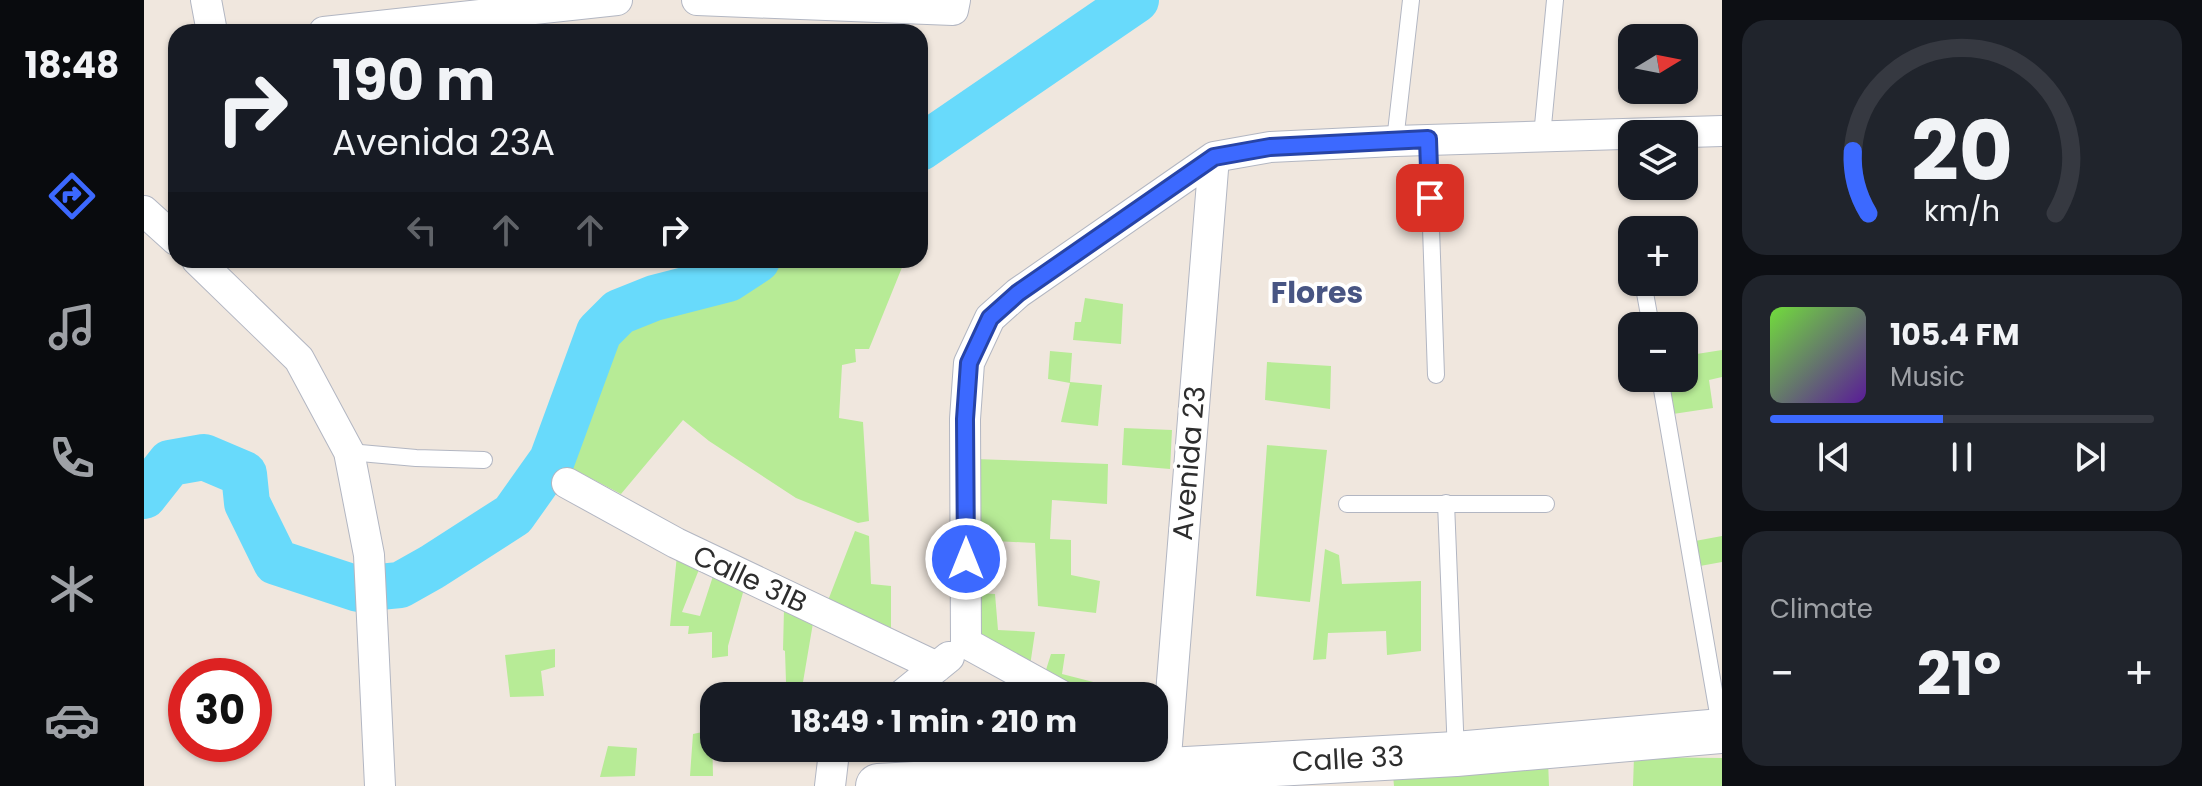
<!DOCTYPE html>
<meta charset="utf-8">
<style>
body{margin:0;font-family:Poppins,sans-serif;background:#20242c;color:#f1f3f6;height:100vh;display:flex;flex-direction:column;font-size:30px;white-space:nowrap}
*{box-sizing:border-box;margin:0}
p{font-size:26px;color:#9ea1a6}
.icon{flex:none;width:44px;height:44px;fill:none;stroke:currentColor;stroke-width:2;stroke-linecap:round;stroke-linejoin:round}
.map{position:relative;flex:1;overflow:hidden}
.sheet{display:flex;flex-direction:column;gap:20px;padding:20px;background:#0d0f14;width:480px}
.sheet>*{flex:none}
.hud{position:absolute;left:24px;top:24px;width:760px;height:244px;border-radius:24px;box-shadow:0 2px 6px #0004;background:#171b24;color:#f1f3f6;overflow:hidden}
.needle{width:52px;rotate:80deg}
.controls{position:absolute;left:1474px;top:24px;display:grid;gap:16px}
.controls a{display:grid;place-items:center;width:80px;height:80px;border-radius:16px;background:#171b24;box-shadow:0 2px 6px #0004;font-size:40px}
.speed{position:absolute;left:24px;top:658px;display:flex;gap:16px;font-size:40px;font-weight:700;text-align:center}
.speed>*{display:grid;place-content:center;width:104px;height:104px;border-radius:50%;background:#171b24;box-shadow:0 2px 6px #0004;line-height:1}
.speed .limit{border:12px solid #d22;background:#fff;color:#111}
.pin{position:absolute;display:grid;place-items:center;width:68px;height:68px;color:#fff;margin:-34px;border-radius:16px;box-shadow:0 4px 12px #0006}
.me{position:absolute;width:88px;margin:-44px;rotate:0deg;stroke-linejoin:round;filter:drop-shadow(0 0 6px #0008)}
.turn{display:flex;align-items:center;gap:28px;height:168px;padding:0 32px;font-size:36px}
.turn .icon{width:104px;height:104px;stroke-width:2.5}
.turn b{display:block;font-size:56px;line-height:68px}
.lanes{display:flex;align-items:center;height:76px;padding:0 32px;background:#0003;justify-content:center;gap:40px;direction:ltr}
.lanes .off{opacity:.35}
.big{font-size:60px;font-weight:700;line-height:1.1}
.sheet .tile{flex:1;display:flex;flex-direction:column;justify-content:center;gap:12px;min-width:0;padding:0 28px;border-radius:24px;background:#20242c}
.sheet .dial{align-items:center;gap:0}
.dial svg{height:208px;overflow:visible;fill:none;stroke:#363941;stroke-width:7;stroke-linecap:round;text-anchor:middle}
.dial text{fill:#f1f3f6;stroke:none}
.song{display:flex;align-items:center;gap:24px}
.cover{width:96px;height:96px;border-radius:12px;background:linear-gradient(135deg,hsl(100 70% 55%),hsl(270 70% 35%))}
.played{height:8px;border-radius:4px;background:linear-gradient(90deg,#3c69ff 45%,#363941 45%)}
.keys{display:flex;justify-content:space-around;direction:ltr}
.heat{display:flex;justify-content:space-between;align-items:center;font-size:44px;direction:ltr}
.trip{position:absolute;left:556px;top:682px;width:468px;height:80px;border-radius:24px;background:#171b24;box-shadow:0 2px 6px #0004;font-weight:700;line-height:80px;text-align:center}
main{display:flex;flex:1;min-height:0}
.tab-bar{display:flex;flex-direction:column;width:144px;justify-content:space-around;align-items:center;background:#090b0e;color:#9ea1a6}
.tab-bar .icon{width:56px;height:56px}
.tab-bar .on{color:#3c69ff}
.tab-bar b{font-size:36px;color:#f1f3f6}
.map>svg:first-child{display:block}
.green{fill:#b7eb96}
.lines{fill:none;stroke-linecap:round;stroke-linejoin:round}
.river{stroke:#68dafb;stroke-width:46}
.lane-casing{stroke:#b2b6c2;stroke-width:18}
.street-casing{stroke:#b2b6c2;stroke-width:32}
.secondary-casing{stroke:#b2b6c2;stroke-width:46}
.lane{stroke:#fff;stroke-width:16}
.street{stroke:#fff;stroke-width:30}
.secondary{stroke:#fff;stroke-width:44}
.route-casing{stroke:#2744a6;stroke-width:20}
.route{stroke:#3c69ff;stroke-width:14}
.labels{text-anchor:middle;dominant-baseline:central;stroke-width:8;stroke-linejoin:round;paint-order:stroke}
.street-label{font-size:28px;fill:#2d2d2d;stroke:#fff}
.neighbourhood-label{font-size:30px;font-weight:bold;fill:#485583;stroke:#fff}
</style>
<main>
<nav class="tab-bar">
<b>18:48</b>
<svg class="icon on" aria-label="directions" viewBox="0 0 24 24"><path d="M12 3l9 9-9 9-9-9zM9 14v-3h6M13 9l2 2-2 2"/></svg>
<svg class="icon" aria-label="music" viewBox="0 0 24 24"><path d="M9 18V5l10-2v13"/><circle cx="6" cy="18" r="3"/><circle cx="16" cy="16" r="3"/></svg>
<svg class="icon" aria-label="phone" viewBox="0 0 24 24"><path d="M5 4h4l2 5-3 2q2 4 5 5l2-3 5 2v4C11 20 4 13 5 4z"/></svg>
<svg class="icon" aria-label="climate" viewBox="0 0 24 24"><path d="M12 3v18M4 7l16 10M4 17L20 7"/></svg>
<svg class="icon" aria-label="car" viewBox="0 0 24 24"><path d="M5 17H2v-5l4-1 3-4h7l3 4 3 1v5h-3M9 17h6M6 11h13"/><circle cx="7" cy="17" r="2"/><circle cx="17" cy="17" r="2"/></svg>
</nav>
<div class="map">
<svg width="1578" height="786" viewBox="0 0 1578 786">
<rect width="100%" height="100%" fill="#f0e7de"/>
<!-- green -->
<path class="green" d="M616,260H761L725,349H711L712,362L698,365L695,418L719,422L725,521L714,523L652,498L565,441L539,420L477,494L408,458L455,332L475,312L508,299L586,281Z
M941,298L979,304L977,344L929,340L931,322H937Z
M1578,350V377L1565,380L1569,408L1529,414L1524,378H1540V356Z
M906,351L928,353L926,382L958,385L954,426L917,422L926,383L904,379Z
M1123,362L1187,366L1186,409L1121,400Z
M980,428L1028,430L1026,469L978,465Z
M1123,445L1183,450L1166,602L1112,596Z
M831,459L964,464L963,504L908,500L906,539L927,540V575L956,581L952,613L894,606L891,543L851,541V570L831,567Z
M711,531L725,536L727,584L747,586V632L683,603Z
M1578,536V562L1556,566L1551,541Z
M1181,549L1195,555L1198,584L1277,581V651L1243,655L1242,631L1184,633L1182,659L1169,660Z
M533,555L556,567L538,612L556,616L570,573L600,589L584,646V656L568,658V632L544,634L545,626H526Z
M832,593L851,594L854,630L891,632L886,666L831,637Z
M640,609L669,623L659,682H642L641,651L639,650Z
M411,649V667L397,671L400,696L366,697L361,655Z
M907,654H921L918,674L961,685L959,696H936L901,673Z
M568,730L569,776H546L549,734Z
M464,746L493,748L491,776L456,777Z
M1490,757L1578,758V786H1489Z
M1404,760L1405,786H1250L1249,775Z"/>
<g class="lines">
<!-- river -->
<path class="river" d="M776,148L992,0
M0,496L26,463L60,457L100,474L103,503L132,562L214,589L256,585L288,567L369,515L408,460L455,332L475,312L510,298L584,279L613,260"/>
<!-- lane casing -->
<g class="lane-casing">
<path id="lane" d="M1398,136L1411,0
M1284,139L1292,375
M1251,141L1267,0
M1499,282L1507,326
M1516,378L1577,731
M205,452L272,458L340,460
M1302,503L1312,754
M1203,504H1402"/>
</g>
<!-- street casing -->
<g class="street-casing">
<path id="street" d="M62,0L68,32
M553,0L809,10L811,0
M180,32L473,0
M0,211L32,240
M53,260L155,359L205,452L225,555L236,786
M423,483L532,543L793,667
M822,643L821,419L825,363L846,318L874,293L1070,157L1126,147L1251,141L1578,131
M822,643L918,696
M757,696L805,657
M1021,769L1070,157
M686,786L690,752L694,748"/>
</g>
<!-- secondary casing -->
<g class="secondary-casing">
<path id="secondary" d="M734,786L1312,754L1578,731"/>
</g>
<!-- lane -->
<use href="#lane" class="lane"/>
<!-- street -->
<use href="#street" class="street"/>
<!-- secondary -->
<use href="#secondary" class="secondary"/>
</g>
<g class="lines">
<!-- route casing -->
<g class="route-casing">
<path id="route" d="M822,559L821,419L825,363L846,318L874,293L1070,157L1126,147L1284,139L1286,198"/>
</g>
<!-- route -->
<use href="#route" class="route"/>
</g>
<g class="labels">
<!-- street labels -->
<g class="street-label">
<text transform="translate(1045 463) rotate(-85)">Avenida 23</text>
<text transform="translate(606 579) rotate(25)">Calle 31B</text>
<text transform="translate(1204 759) rotate(-3)">Calle 33</text>
</g>
<!-- neighbourhood labels -->
<g class="neighbourhood-label">
<text x="1173" y="292">Flores</text>
</g>
</g>
</svg>
<div class="controls">
<a><svg class="needle" viewBox="-14 -14 28 28"><path d="M0-13l5 13h-10z" fill="#e53935"/><path d="M0 13l5-13h-10z" fill="#9ea1a6"/></svg></a>
<a><svg class="icon" aria-label="layers" viewBox="0 0 24 24"><path d="M12 4l9 5-9 5-9-5zM3 14l9 5 9-5"/></svg></a>
<a>+</a>
<a>−</a>
</div>
<div class="speed"><div class="limit">30</div></div>
<div class="pin" style="left:1286px;top:198px;background:#d93025"><svg class="icon" aria-label="arrive" viewBox="0 0 24 24"><path d="M6 21V4h12l-3 4 3 4H6"/></svg></div>
<svg class="me" style="left:822px;top:559px" viewBox="-20 -20 40 40"><circle r="17" fill="#3c69ff" stroke="#fff" stroke-width="3"/><path d="M0-11L8 9 0 5-8 9z" fill="#fff"/></svg>
<div class="trip">18:49 · 1 min · 210 m</div>
<div class="hud">
<div class="turn"><svg class="icon" aria-label="right" viewBox="0 0 24 24"><path d="M7 20v-9h11M14 6l5 5-5 5"/></svg><div><b>190 m</b>Avenida 23A</div></div>
<div class="lanes"><svg class="icon off" aria-label="left" viewBox="0 0 24 24"><path d="M17 20v-9H6M10 6l-5 5 5 5"/></svg><svg class="icon off" aria-label="ahead" viewBox="0 0 24 24"><path d="M12 20V5M6 11l6-6 6 6"/></svg><svg class="icon off" aria-label="ahead" viewBox="0 0 24 24"><path d="M12 20V5M6 11l6-6 6 6"/></svg><svg class="icon" aria-label="right" viewBox="0 0 24 24"><path d="M7 20v-9h11M14 6l5 5-5 5"/></svg></div>
</div>
</div>
<section class="sheet">
<div class="tile dial"><svg viewBox="0 0 100 80">
<path d="M14 69A42 42 0 1 1 86 69"/>
<path d="M14 69A42 42 0 0 1 8 45" stroke="#3c69ff"/>
<text x="50" y="56" font-size="32" font-weight="700">20</text>
<text x="50" y="72" font-size="11">km/h</text>
</svg></div>
<div class="tile">
<div class="song"><i class="cover"></i><div><b>105.4 FM</b><p>Music</p></div></div>
<div class="played"></div>
<div class="keys"><svg class="icon" aria-label="previous" viewBox="0 0 24 24"><path d="M18 5L8 12l10 7zM5 5v14"/></svg><svg class="icon" aria-label="pause" viewBox="0 0 24 24"><path d="M8 5v14M16 5v14"/></svg><svg class="icon" aria-label="next" viewBox="0 0 24 24"><path d="M6 5l10 7-10 7zM19 5v14"/></svg></div>
</div>
<div class="tile"><p>Climate</p>
<div class="heat"><a>−</a><b class="big">21°</b><a>+</a></div>
</div>
</section>
</main>
